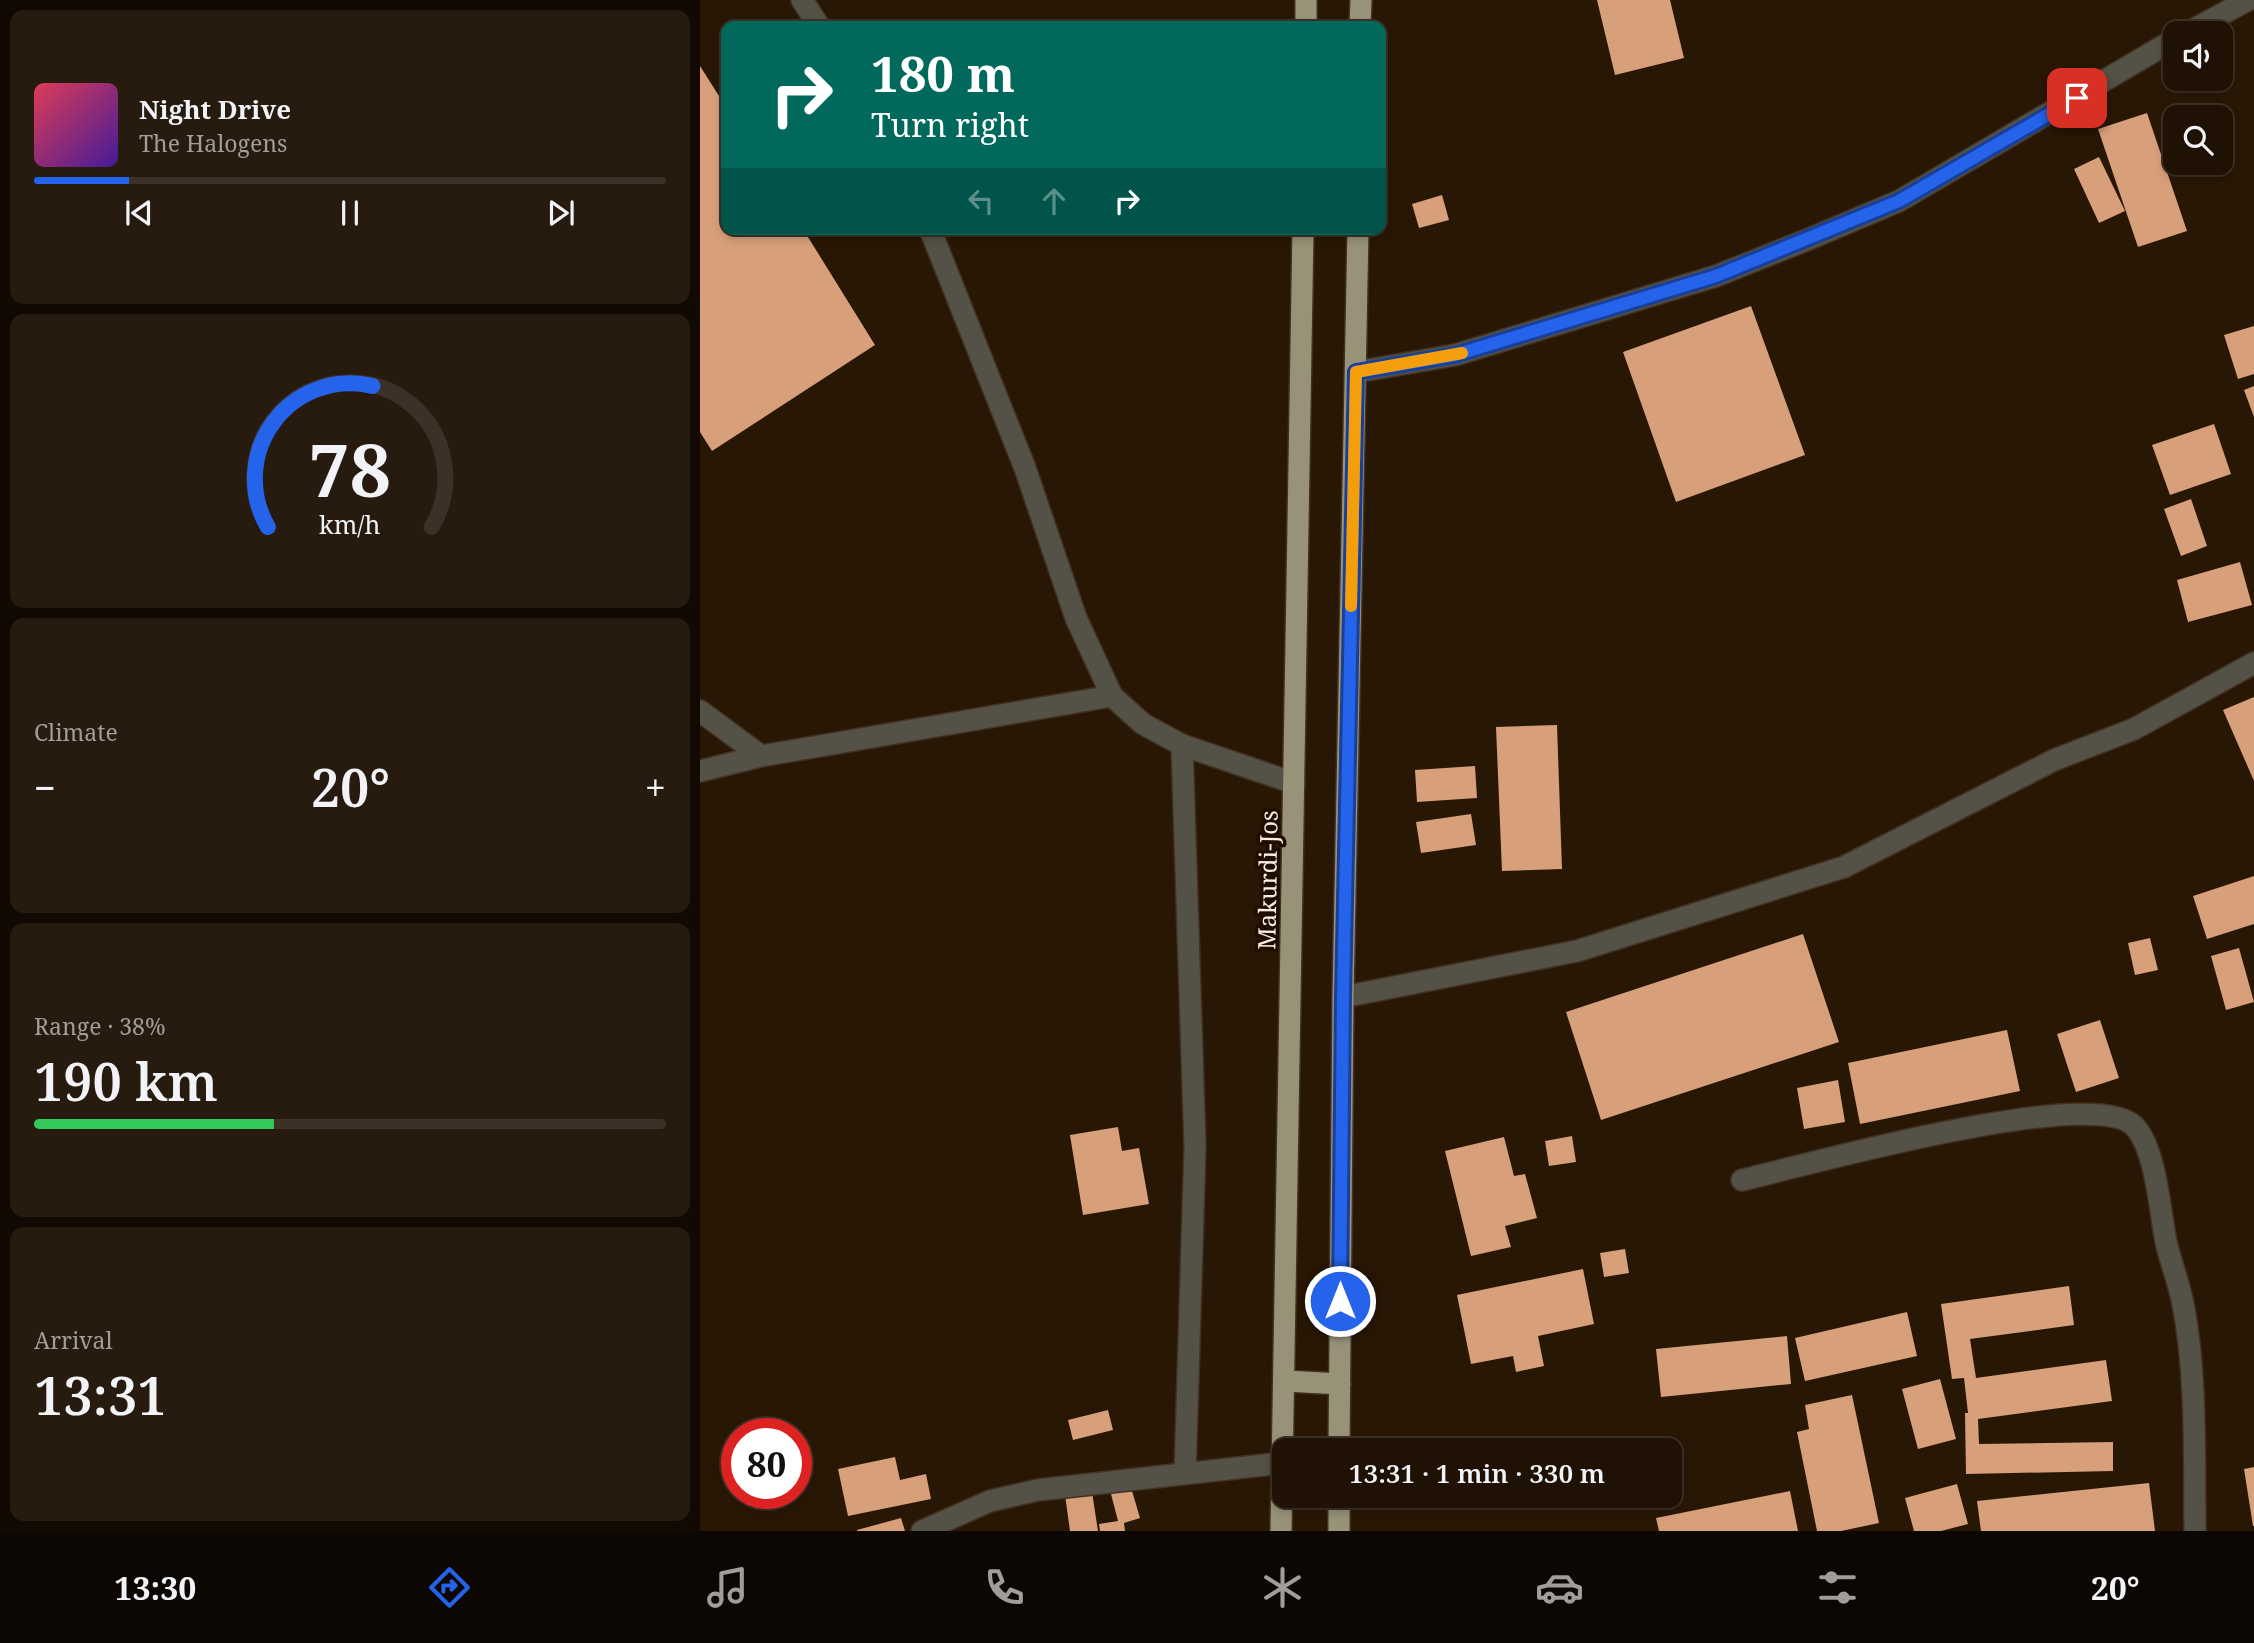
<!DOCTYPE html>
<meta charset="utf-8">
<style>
body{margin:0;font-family:"Noto Serif",serif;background:#271a0e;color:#f1f3f6;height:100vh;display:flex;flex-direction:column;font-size:26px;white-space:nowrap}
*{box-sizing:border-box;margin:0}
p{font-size:23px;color:#a19d9a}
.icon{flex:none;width:38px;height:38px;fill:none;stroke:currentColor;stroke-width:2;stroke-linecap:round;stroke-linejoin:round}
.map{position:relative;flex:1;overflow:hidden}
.side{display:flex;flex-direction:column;gap:10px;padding:10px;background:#110902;width:700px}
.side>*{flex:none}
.banner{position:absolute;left:21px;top:21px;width:665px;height:214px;border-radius:14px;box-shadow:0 4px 10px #0003,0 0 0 2px #3c3126;background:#00695c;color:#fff;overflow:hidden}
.controls{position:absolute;left:1463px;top:21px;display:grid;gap:14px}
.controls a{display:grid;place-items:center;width:70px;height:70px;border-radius:14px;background:#1f1104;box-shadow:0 4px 10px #0003,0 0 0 2px #3c3126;font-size:35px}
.speed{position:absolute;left:21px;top:1418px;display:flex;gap:14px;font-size:35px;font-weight:700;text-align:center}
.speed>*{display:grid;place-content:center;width:91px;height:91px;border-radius:50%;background:#1f1104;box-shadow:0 4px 10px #0003,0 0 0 2px #3c3126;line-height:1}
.speed .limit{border:10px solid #d22;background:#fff;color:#111}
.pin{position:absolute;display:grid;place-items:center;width:60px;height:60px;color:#fff;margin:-30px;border-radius:14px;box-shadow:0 4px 10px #0006}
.me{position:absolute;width:77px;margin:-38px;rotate:0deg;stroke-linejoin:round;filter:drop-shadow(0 0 5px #0008)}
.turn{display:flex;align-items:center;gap:24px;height:147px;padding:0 35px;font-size:32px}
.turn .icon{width:91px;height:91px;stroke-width:2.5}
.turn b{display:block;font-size:49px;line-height:60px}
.lanes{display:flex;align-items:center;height:66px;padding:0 35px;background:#0003;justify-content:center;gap:35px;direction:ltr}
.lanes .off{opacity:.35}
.big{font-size:52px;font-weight:600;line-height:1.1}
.side .tile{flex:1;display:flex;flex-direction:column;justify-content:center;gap:10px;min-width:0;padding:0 24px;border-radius:14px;background:#271a0e}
.side .dial{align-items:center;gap:0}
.dial svg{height:182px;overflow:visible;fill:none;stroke:#3c3126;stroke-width:7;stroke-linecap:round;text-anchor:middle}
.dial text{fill:#f1f3f6;stroke:none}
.song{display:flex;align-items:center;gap:21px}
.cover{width:84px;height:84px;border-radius:10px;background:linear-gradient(135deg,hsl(350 70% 55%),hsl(260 70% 35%))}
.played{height:7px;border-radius:4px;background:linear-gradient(90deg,#2563eb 15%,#3c3126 15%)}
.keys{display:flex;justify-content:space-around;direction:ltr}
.heat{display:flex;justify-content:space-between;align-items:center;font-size:38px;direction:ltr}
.charge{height:10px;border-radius:5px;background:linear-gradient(90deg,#34c759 38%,#3c3126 0)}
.trip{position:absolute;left:572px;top:1438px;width:410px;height:70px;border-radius:14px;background:#1f1104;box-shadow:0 4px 10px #0003,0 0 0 2px #3c3126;font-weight:600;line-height:70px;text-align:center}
.tab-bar{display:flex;height:112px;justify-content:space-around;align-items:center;background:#0c0702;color:#a19d9a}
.tab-bar .icon{width:49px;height:49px}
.tab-bar .active{color:#2563eb}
.tab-bar b{font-size:32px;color:#f1f3f6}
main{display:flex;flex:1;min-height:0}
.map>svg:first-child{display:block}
.building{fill:#d89f7b}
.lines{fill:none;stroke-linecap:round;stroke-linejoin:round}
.minor-casing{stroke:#423120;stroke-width:24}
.tertiary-casing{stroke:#423120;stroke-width:24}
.trunk-casing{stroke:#423120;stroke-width:24}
.minor{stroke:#545146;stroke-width:21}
.tertiary{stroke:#545146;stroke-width:21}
.trunk{stroke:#989278;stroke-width:21}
.route-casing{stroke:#184099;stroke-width:18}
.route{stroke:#2563eb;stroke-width:12}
.slow{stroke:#f59e0b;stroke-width:12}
.labels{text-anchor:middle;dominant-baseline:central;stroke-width:7;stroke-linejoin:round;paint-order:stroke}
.street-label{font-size:24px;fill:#faede2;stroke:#1f0e00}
</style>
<main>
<section class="side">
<div class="tile">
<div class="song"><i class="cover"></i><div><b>Night Drive</b><p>The Halogens</p></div></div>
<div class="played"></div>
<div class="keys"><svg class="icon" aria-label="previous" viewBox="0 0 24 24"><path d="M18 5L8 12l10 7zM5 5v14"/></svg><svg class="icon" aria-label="pause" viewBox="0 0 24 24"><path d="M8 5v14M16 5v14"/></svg><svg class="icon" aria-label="next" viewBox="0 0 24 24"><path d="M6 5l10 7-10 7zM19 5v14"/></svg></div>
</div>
<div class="tile dial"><svg viewBox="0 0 100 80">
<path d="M14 69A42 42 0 1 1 86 69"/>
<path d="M14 69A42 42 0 0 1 60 7" stroke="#2563eb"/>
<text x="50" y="56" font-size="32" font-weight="700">78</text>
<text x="50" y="72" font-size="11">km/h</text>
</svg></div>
<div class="tile"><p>Climate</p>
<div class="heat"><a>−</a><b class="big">20°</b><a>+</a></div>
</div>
<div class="tile"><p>Range · 38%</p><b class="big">190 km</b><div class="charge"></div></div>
<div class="tile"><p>Arrival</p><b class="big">13:31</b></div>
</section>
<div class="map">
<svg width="1554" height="1531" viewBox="0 0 1554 1531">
<rect width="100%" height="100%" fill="#291705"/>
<!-- building -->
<path class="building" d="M897,0H970L984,58L915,75Z
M0,66L26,107V229H103L175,345L12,451L0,432Z
M1447,113L1487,231L1438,247L1398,129Z
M1399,157L1425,211L1399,223L1374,169Z
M742,195L749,220L719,228L712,204Z
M1051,306L1105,455L976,502L923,352Z
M1554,326V374L1538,379L1524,335Z
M1554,386V417L1544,390Z
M1514,424L1531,474L1470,495L1452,445Z
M1491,499L1507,546L1481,556L1464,509Z
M1540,562L1552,605L1488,622L1477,580Z
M1554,697V781L1523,710Z
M857,725L862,869L802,871L796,727Z
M775,766L777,798L717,802L715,770Z
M771,814L776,845L721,853L716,822Z
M1554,876V924L1507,939L1493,896Z
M1103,934L1139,1042L901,1120L866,1012Z
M1450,938L1458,970L1435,975L1428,943Z
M1539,948L1554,1002L1526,1010L1511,956Z
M1400,1020L1419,1078L1376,1092L1357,1034Z
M1307,1030L1320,1091L1160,1124L1148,1063Z
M1138,1080L1145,1122L1104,1129L1097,1088Z
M418,1127L422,1151L439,1148L449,1204L383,1215L370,1135Z
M872,1136L876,1162L849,1166L845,1141Z
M804,1137L814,1176L825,1174L837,1218L805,1226L811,1247L771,1256L745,1151Z
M925,1249L929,1273L904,1277L900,1253Z
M883,1269L894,1324L838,1336L844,1366L816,1372L813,1356L771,1364L757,1295Z
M1369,1286L1374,1325L1270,1339L1276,1378L1406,1360L1412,1401L1278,1419L1279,1444L1413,1442V1471L1266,1474L1265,1413H1268L1264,1378L1252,1379L1241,1304Z
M1207,1312L1217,1356L1105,1381L1095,1338Z
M1087,1336L1091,1384L961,1397L956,1349Z
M1240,1379L1256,1439L1218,1449L1202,1389Z
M1152,1395L1179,1523L1141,1531H1117L1097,1432L1109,1429L1105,1405Z
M408,1410L413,1430L373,1440L368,1420Z
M195,1457L200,1480L226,1474L231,1499L148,1516L138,1469Z
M1554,1467V1526H1553L1544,1469Z
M1449,1483L1455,1531H1281L1277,1501Z
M430,1484L440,1518L424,1523L425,1531H400L399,1524L418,1521L410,1490Z
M1257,1484L1268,1524L1241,1531H1214L1205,1498Z
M1090,1491L1098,1531H959L956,1518Z
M392,1492L398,1531H370L365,1495Z
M201,1518L205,1531H157V1530Z"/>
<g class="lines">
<!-- minor casing -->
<g class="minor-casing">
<path id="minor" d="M1487,33L1548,0
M656,372L755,355L1016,276L1109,239L1199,201L1475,39
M0,711L61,756
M482,745L495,1147L485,1474
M0,771L61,756L412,696
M643,997L877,951L1144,867L1354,760L1434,729L1554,663
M1042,1180C1103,1166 1394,1084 1434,1126C1456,1148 1460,1212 1466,1242C1471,1263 1479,1283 1483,1304C1497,1376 1494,1457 1495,1531
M222,1531L290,1501L338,1490L582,1463"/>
</g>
<!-- tertiary casing -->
<g class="tertiary-casing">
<path id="tertiary" d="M102,0L119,26
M230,229L325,468L376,618L412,696L443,724L482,745L594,783"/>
</g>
<!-- trunk casing -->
<g class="trunk-casing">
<path id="trunk" d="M606,26V0
M660,26L661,0
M586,1381L640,1384
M639,1451L643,997L658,229
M581,1531L603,229
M639,1531V1496"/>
</g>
<!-- minor -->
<use href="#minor" class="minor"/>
<!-- tertiary -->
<use href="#tertiary" class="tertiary"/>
<!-- trunk -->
<use href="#trunk" class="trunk"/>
</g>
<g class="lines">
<!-- route casing -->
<g class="route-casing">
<path id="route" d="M640,1301L643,997L656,372L755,355L1016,276L1199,201L1377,98"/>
</g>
<!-- route -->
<use href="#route" class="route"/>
<!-- slow -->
<path class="slow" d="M651,606L656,372L762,353"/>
</g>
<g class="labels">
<!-- street labels -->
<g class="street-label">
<text transform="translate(567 880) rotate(-89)">Makurdi-Jos</text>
</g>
</g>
</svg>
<div class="controls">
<a><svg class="icon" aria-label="sound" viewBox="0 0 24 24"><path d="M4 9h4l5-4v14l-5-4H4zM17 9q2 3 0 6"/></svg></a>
<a><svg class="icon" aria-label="search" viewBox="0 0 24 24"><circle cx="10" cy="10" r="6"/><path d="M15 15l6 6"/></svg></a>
</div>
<div class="speed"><div class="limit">80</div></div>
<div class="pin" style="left:1377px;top:98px;background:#d93025"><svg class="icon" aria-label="arrive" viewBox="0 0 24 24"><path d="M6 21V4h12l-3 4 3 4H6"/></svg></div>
<svg class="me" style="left:640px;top:1301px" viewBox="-20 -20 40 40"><circle r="17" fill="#2563eb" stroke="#fff" stroke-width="3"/><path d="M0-11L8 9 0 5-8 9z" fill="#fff"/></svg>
<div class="trip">13:31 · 1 min · 330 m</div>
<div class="banner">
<div class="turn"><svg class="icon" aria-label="right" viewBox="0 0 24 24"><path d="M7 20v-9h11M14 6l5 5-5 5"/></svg><div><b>180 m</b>Turn right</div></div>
<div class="lanes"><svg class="icon off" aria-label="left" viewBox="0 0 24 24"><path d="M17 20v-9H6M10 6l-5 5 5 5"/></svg><svg class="icon off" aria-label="ahead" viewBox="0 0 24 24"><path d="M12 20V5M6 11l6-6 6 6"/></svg><svg class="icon" aria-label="right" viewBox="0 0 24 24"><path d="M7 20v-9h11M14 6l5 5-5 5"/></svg></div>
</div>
</div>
</main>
<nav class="tab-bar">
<b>13:30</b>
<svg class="icon active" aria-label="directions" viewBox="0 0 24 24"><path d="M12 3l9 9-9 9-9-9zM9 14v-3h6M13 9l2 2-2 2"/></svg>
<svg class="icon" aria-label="music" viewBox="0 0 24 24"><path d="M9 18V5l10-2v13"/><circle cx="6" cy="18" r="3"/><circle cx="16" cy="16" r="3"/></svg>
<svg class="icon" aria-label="phone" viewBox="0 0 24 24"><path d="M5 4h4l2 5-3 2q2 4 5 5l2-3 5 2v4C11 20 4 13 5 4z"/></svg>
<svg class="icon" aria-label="climate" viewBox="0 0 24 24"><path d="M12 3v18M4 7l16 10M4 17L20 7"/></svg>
<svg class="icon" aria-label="car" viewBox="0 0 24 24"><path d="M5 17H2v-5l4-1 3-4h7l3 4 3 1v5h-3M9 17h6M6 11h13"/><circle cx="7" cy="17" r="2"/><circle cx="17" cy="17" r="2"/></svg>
<svg class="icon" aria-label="filters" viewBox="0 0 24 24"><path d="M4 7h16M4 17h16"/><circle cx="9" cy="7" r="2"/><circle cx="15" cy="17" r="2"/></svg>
<b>20°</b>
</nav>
